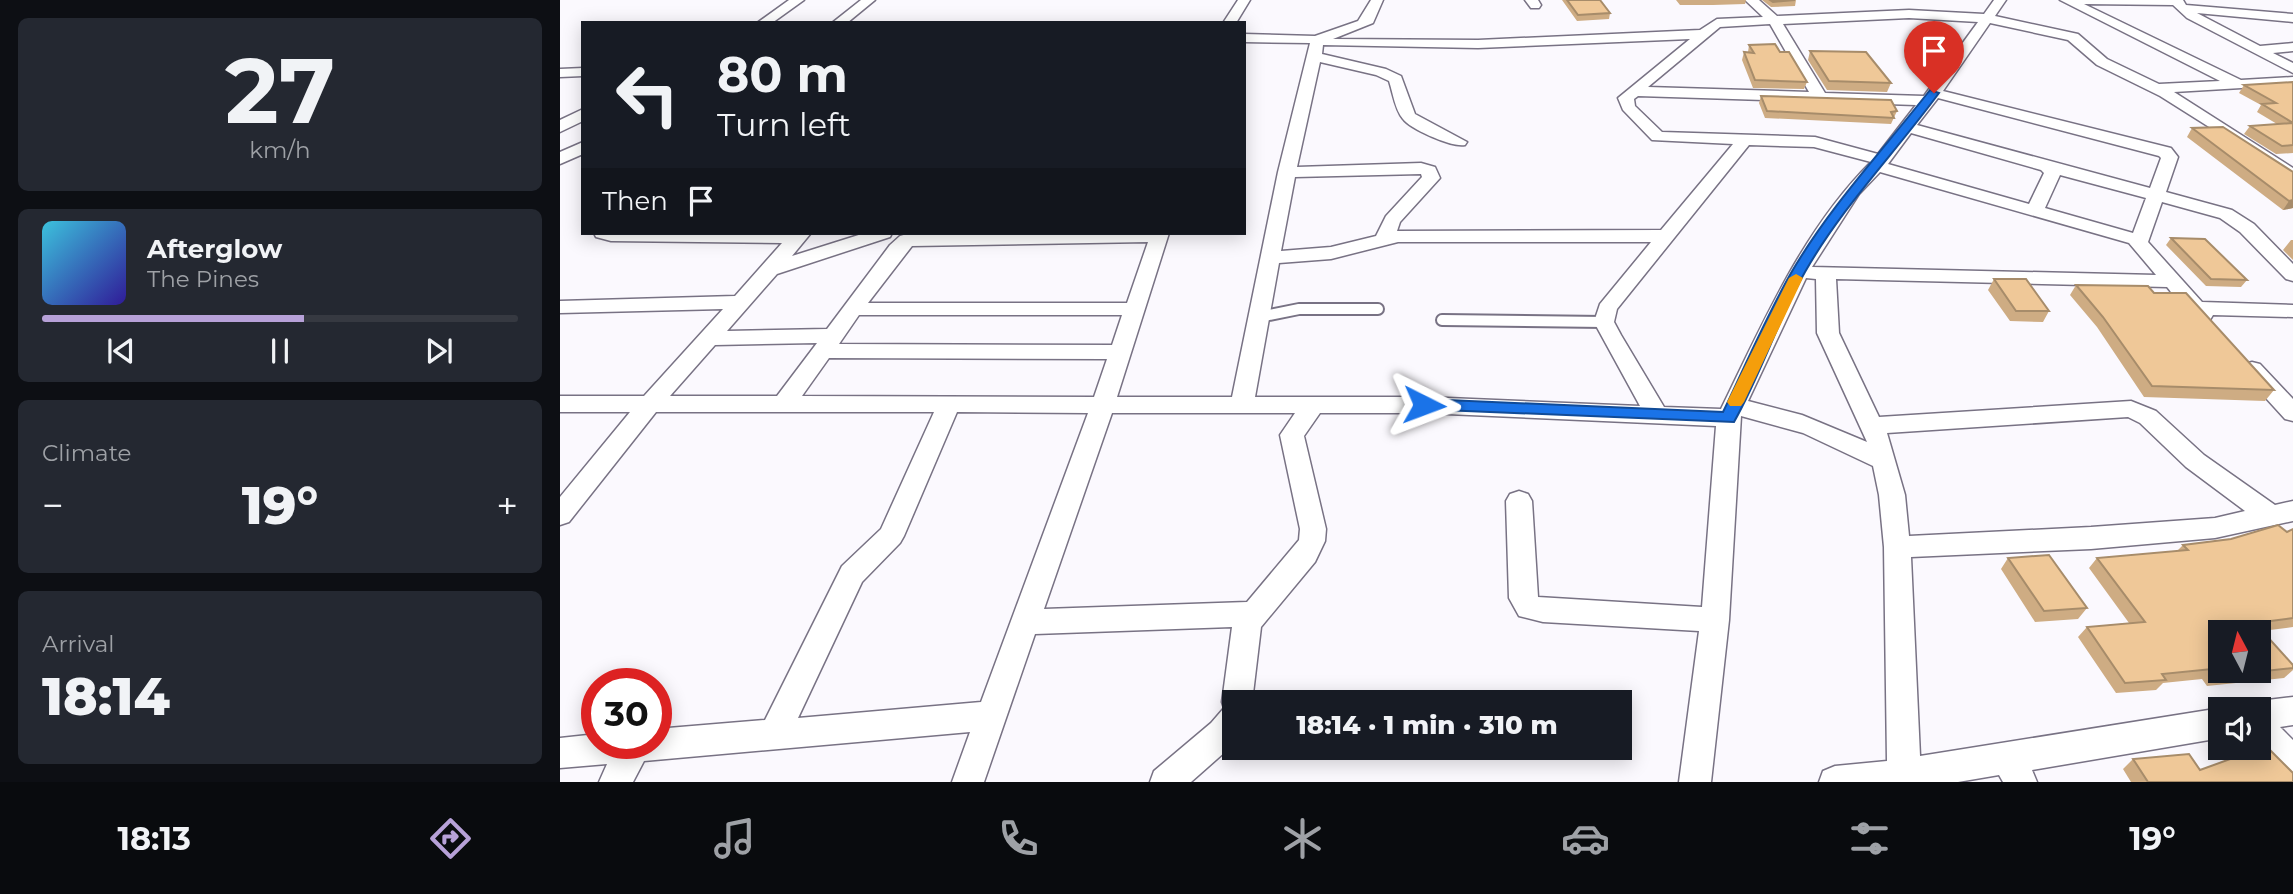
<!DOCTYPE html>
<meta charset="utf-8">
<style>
body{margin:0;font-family:Montserrat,sans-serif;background:#242831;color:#f1f3f6;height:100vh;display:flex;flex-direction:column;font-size:26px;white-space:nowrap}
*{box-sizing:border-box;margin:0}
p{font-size:23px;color:#9ea1a6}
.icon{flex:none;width:38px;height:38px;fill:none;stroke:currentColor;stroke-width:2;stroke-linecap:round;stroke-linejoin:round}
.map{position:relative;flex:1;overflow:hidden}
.drawer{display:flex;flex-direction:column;gap:18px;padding:18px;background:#0d0f14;width:560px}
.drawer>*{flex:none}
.banner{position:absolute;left:21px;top:21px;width:665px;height:214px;border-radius:0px;box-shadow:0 4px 18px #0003;background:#171b24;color:#f1f3f6;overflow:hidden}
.needle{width:46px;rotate:353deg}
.controls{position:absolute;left:1648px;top:620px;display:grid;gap:14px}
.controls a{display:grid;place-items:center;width:63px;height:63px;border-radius:0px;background:#171b24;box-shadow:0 4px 18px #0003;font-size:35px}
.speed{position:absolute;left:21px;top:668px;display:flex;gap:14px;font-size:35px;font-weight:700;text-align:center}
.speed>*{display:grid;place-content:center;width:91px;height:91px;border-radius:50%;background:#171b24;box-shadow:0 4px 18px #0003;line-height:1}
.speed .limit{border:10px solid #d22;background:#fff;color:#111}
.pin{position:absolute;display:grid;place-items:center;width:60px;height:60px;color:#fff;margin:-72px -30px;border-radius:50% 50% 50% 0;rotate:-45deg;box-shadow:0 0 7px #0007}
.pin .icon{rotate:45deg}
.me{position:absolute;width:77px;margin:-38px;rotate:93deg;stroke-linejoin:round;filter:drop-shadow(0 0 5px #0008)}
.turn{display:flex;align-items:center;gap:24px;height:147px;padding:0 21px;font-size:32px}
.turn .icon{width:91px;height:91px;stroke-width:2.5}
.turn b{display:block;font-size:49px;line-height:60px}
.then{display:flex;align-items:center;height:66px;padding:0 21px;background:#0003;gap:14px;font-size:26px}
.big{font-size:52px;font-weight:800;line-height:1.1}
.drawer .tile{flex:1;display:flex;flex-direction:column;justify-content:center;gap:10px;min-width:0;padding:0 24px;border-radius:10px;background:#242831}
.drawer .dial{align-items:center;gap:0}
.dial b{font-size:91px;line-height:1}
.song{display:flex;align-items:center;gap:21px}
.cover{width:84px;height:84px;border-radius:10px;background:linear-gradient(135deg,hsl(190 70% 55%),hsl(250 70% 35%))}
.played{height:7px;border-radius:4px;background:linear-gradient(90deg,#b7a1d8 55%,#363941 55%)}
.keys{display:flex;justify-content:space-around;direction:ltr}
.heat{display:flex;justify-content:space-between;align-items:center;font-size:38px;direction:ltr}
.trip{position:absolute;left:662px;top:690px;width:410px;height:70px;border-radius:0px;background:#171b24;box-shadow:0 4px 18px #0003;font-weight:800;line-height:70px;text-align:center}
.tab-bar{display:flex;height:112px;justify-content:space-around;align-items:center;background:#090b0e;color:#9ea1a6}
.tab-bar .icon{width:49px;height:49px}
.tab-bar .selected{color:#b7a1d8}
.tab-bar b{font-size:32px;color:#f1f3f6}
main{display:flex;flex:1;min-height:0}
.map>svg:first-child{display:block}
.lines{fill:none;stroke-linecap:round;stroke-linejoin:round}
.lane-casing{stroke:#787284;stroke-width:14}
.street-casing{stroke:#787284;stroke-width:3}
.lane{stroke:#fff;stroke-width:10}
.street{fill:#fff;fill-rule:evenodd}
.wall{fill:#ceac83}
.shaded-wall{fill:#a78c6a}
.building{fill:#efc898;stroke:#a78c6a;stroke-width:2;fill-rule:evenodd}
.route{fill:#1a73e8;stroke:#114b97;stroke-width:2}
.slow{fill:#f59e0b}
</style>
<main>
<section class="drawer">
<div class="tile dial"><b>27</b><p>km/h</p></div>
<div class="tile">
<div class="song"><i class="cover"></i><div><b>Afterglow</b><p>The Pines</p></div></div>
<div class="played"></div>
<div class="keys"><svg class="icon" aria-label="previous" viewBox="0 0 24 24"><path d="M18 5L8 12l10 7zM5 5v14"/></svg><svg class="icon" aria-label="pause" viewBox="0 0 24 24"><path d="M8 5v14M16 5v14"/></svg><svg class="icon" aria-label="next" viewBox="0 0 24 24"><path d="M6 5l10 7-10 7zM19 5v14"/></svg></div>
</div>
<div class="tile"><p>Climate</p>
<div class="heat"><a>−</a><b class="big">19°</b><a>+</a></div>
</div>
<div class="tile"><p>Arrival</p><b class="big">18:14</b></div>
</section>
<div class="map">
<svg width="1733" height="782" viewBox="0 0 1733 782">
<rect width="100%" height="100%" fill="#fbf9fe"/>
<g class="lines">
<!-- lane casing -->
<g class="lane-casing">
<path id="lane" d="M699,317L739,309H818
M882,320L1044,322"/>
</g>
<!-- street casing -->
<g class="street-casing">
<path id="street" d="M229,0H244L212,23H197Z
M301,0H315L287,23H272Z
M678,0H690L676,23H663Z
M811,0H823L813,23L773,39L918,40L1140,30L1157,19L1203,17L1185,0H1199L1217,16L1349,10L1424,14L1434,0H1446L1435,16L1518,34L1547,59L1599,84L1660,81L1500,0H1623L1626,5L1733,14V22L1637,13L1700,46L1733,43V51L1713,53L1733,63V73L1627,18L1613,5L1524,4L1681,80L1733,77V85L1614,92L1733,168V180L1600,96L1537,65L1508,40L1430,23L1383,91L1611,148L1618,157L1606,192L1672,210L1694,224L1733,264V281L1726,279L1680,232L1660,218L1602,202L1588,242L1642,302L1733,305V317L1653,315L1650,320C1631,324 1618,300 1607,287L1276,279L1279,333L1319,417L1571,401L1596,411L1644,455L1715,505L1733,501V521L1655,538L1531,549L1351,557L1360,756L1661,708V738L1472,770L1477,782H1443L1439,775L1398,782H1259L1263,771L1275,766L1327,761L1324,547L1319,495L1313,466L1243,433L1181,416L1169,620L1151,782H1119L1139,631L983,622L959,616L949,598L946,501L950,494L959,491L968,494L972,501L978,597L1142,607L1156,426L864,413H760L744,436L766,529L765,541L755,562L701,627L692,702H674V744L631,782H590L594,771L651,723L664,708L662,702L672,627L475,634L424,782H392L410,732L84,761L73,782H39L47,764L0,768V738L37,734V744H96V729L205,720L282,566L321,529L374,412H96L9,522L0,525V497L70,412H0V396H84L163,309L0,313V301L175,296L222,243L51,241L36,237L34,233H251L232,256L305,233H332L330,237L217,274L167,331L267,329L330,245L340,236L347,234L609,233L557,397H672L718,172L750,43L684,42V34L755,36L798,21ZM1349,18L1418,22L1364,96L1265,93L1223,24ZM1210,24L1249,92L1088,87L1160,27ZM1130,39L1058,98L1063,110L1092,140L1173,144L1101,230L837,231L840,222L880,178L875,167L861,163L737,167L760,62L816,75L829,81C833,93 835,110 843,119C850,129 893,148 905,145L907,142L855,114L841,76L826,69L762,54L763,45L918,48ZM1078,96L1356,105L1318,154L1255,137L1102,132L1075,106L1074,99ZM1378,98L1599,156L1601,158L1590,188L1357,125ZM1351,133L1481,170L1484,173L1469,204L1328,164ZM1189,145L1254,147L1311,162C1242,231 1203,323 1161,409L1104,407L1061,335L1054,322L1057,309ZM1320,172L1569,243L1596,275L1252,267L1299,194ZM861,174L862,177L826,216L816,236L771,247L721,251L735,177ZM1500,175L1586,198L1573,233L1485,208ZM588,242L567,303H308L352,246ZM838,242H1091L1040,304L1034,322L1080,406L864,397H695L719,263L771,259ZM1246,278L1256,279L1257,333L1307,442L1242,415L1188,401ZM299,315H562L552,345L279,344ZM257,343L217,396H110L155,345ZM269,358L547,359L534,397L242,396ZM397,412L528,413L421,702L238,718L302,582L340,543L344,536ZM552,413H735L720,435L740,529L739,540L687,602L484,609ZM1568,417L1580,423L1626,467L1685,511L1655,518L1531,527L1349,536L1345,495L1327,433Z
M965,0H978L981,5L979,8H971Z
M23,68V76L0,77V69Z
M23,109V121L0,132V120Z
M23,142V154L0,164V152Z
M1692,362L1700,364L1733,399V421L1725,419L1684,374L1681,369L1684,364Z
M1733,697V725L1720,727L1733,740V778L1722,773L1696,747H1699V709H1687L1699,701Z"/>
</g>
<!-- lane -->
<use href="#lane" class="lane"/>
<!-- street -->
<use href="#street" class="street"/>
</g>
<!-- wall -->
<path class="wall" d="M1002,0H1040L1050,13L1049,19L1017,21Z
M1116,0H1186L1185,4L1153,5H1120Z
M1202,0H1236L1235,6L1211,7Z
M1189,45L1220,52L1247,82L1244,89L1193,88L1182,60L1184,52H1188Z
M1250,51L1331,83L1327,92L1267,90L1248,60Z
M1733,82V153L1716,154L1684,134L1690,126L1717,124L1697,112L1701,105L1679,93L1684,85Z
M1201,96L1337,111L1331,124L1205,118L1199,103Z
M1632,128L1733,172V208L1723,210L1627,137Z
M1611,238L1687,280L1681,287L1646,286L1606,245Z
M1731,240H1733V260L1723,250Z
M1434,279L1489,311L1483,322L1450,321L1428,290Z
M1516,285L1594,293L1714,390L1705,401L1584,397L1537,327L1510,295Z
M1733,529V627L1702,631L1733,665V670L1724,678L1647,686L1642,679L1603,683L1596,690L1556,693L1518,637L1527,627L1569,623L1529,568L1537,558L1617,551L1623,545L1727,532Z
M1448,558L1527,608L1518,619L1475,622L1441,569Z
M1573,759L1640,770L1733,782H1571L1563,769Z"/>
<!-- shaded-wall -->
<path class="shaded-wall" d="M1733,200V208L1723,210L1729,201Z"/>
<!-- building -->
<path class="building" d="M1007,0H1040L1050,13L1018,15Z
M1210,0H1235L1213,2Z
M1215,44L1220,52H1229L1247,82L1195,80L1184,52L1194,53L1189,45Z
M1250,51L1306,52L1331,83L1269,81Z
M1733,82V123L1702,104L1716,103L1684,85Z
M1201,96L1331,100L1337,111L1331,112L1334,118L1207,111Z
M1733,123V145L1722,146L1690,126Z
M1663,127L1733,172V200L1729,201L1632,128Z
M1611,238L1645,239L1687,280L1651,279Z
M1434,279H1466L1489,311H1456Z
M1516,285L1588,286L1594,293H1626L1714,390L1592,386L1543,317Z
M1718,525L1727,532L1733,529V618L1695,623L1733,665V668L1658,676L1652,669L1602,674L1606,680L1565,683L1527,627L1585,622L1537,558L1628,550L1623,545L1671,539ZM1661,632H1699V670H1661Z
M1489,555L1527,608L1484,611L1448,558Z
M1706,746L1733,773V782H1588L1573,759L1629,754L1640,770Z"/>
<!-- route -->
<path class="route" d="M1370,90L1379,93C1335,153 1282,207 1245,272C1218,320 1201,374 1174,422L858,409L856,405L858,401L864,399L1163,412C1185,366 1206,317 1231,273C1270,206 1323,150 1370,90Z"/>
<!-- slow -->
<path class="slow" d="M1236,274L1243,278L1184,402L1181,406H1170L1167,402L1229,278Z"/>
</svg>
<div class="controls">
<a><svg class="needle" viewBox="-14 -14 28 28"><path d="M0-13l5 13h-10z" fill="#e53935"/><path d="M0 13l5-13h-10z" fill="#9ea1a6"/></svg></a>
<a><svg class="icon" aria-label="sound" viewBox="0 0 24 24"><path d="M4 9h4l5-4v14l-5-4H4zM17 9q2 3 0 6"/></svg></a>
</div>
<div class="speed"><div class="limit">30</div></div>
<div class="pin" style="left:1374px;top:93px;background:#d93025"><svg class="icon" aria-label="arrive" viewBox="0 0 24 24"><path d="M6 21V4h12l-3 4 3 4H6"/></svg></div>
<svg class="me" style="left:864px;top:405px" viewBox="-20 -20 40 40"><path d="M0-17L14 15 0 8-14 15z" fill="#1a73e8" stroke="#fff" stroke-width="4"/></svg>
<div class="trip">18:14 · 1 min · 310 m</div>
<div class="banner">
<div class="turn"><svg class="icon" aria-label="left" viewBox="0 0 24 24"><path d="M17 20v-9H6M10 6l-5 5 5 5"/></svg><div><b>80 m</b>Turn left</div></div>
<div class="then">Then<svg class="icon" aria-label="arrive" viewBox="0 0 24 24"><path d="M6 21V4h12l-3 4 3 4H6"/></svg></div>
</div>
</div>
</main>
<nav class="tab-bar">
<b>18:13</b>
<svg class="icon selected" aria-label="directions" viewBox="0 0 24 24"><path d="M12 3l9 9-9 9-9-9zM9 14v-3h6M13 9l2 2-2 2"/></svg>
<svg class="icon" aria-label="music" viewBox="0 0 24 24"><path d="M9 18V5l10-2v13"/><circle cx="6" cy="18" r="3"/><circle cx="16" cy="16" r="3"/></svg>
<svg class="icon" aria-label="phone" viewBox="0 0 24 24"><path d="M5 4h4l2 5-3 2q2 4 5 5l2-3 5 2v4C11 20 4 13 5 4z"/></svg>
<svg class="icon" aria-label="climate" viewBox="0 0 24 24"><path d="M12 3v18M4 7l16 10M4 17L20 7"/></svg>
<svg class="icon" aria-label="car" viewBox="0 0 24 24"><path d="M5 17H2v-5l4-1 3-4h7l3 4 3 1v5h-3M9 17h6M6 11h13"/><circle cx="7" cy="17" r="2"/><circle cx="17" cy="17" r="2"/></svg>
<svg class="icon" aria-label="filters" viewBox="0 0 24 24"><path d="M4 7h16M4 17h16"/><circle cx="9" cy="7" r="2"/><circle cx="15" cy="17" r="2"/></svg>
<b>19°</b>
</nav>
